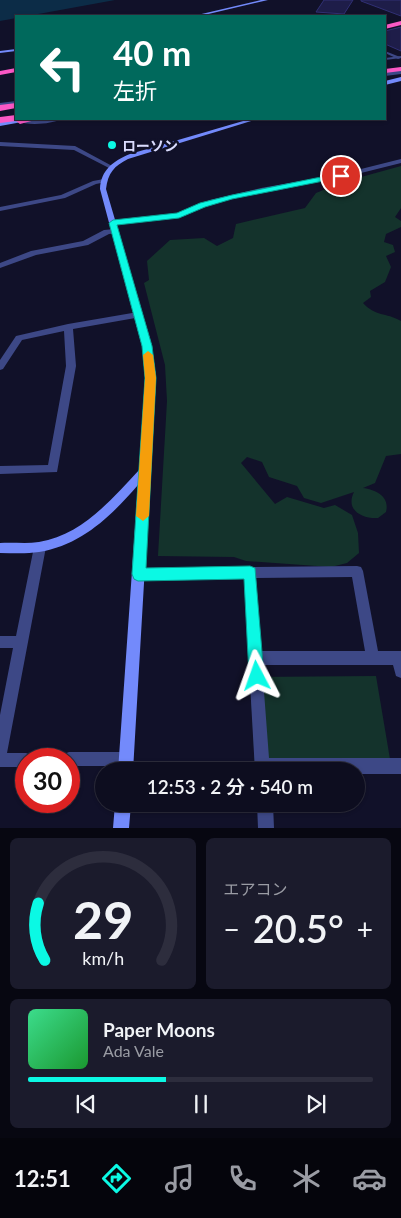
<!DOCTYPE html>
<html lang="ja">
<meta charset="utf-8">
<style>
body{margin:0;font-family:Lato,"Noto Sans JP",sans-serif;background:#1b1b2c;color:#f1f3f6;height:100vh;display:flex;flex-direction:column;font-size:19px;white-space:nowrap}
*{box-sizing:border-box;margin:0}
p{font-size:16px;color:#9a9ca4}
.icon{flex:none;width:28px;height:28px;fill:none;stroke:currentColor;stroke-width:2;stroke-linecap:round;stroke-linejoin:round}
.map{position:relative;height:828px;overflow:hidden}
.drawer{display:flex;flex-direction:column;gap:10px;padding:10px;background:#070711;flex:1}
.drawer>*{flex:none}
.banner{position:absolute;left:15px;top:15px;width:371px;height:105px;border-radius:0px;box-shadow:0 1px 4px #0004,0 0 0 1px #2d2d3d;background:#00695c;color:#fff;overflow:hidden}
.speed{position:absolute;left:15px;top:748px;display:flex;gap:10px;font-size:25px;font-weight:700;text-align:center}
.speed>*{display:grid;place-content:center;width:65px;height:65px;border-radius:50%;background:#0d0d1f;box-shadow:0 1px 4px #0004,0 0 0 1px #2d2d3d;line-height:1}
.speed .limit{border:8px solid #d22;background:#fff;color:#111}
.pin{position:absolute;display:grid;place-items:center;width:42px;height:42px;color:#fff;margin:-21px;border:2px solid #fff;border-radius:50%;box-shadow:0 1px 5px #0007}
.me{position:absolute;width:55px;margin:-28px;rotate:356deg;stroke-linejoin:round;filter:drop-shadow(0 0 4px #0008)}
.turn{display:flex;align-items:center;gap:18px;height:105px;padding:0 15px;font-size:22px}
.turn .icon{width:65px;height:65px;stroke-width:2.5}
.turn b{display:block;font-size:35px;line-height:42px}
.big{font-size:38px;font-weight:600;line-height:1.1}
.drawer .tile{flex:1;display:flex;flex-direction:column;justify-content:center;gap:8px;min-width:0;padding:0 18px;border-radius:8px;background:#1b1b2c}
.drawer .dial{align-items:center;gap:0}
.dial svg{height:130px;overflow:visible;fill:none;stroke:#2d2d3d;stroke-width:7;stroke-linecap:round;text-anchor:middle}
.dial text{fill:#f1f3f6;stroke:none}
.song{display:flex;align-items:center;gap:15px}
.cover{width:60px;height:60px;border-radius:8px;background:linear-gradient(135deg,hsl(150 70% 55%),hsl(130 70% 35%))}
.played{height:5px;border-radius:2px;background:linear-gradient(90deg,#0bf9e4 40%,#2d2d3d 40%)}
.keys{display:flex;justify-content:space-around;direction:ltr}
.heat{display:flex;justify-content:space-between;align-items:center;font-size:28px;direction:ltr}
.drawer .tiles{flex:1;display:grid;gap:10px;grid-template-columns:1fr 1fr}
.tile:last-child{grid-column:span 2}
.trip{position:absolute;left:95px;top:762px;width:270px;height:50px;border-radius:25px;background:#0d0d1f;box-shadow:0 1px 4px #0004,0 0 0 1px #2d2d3d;font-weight:600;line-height:50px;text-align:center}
.tabs{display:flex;height:80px;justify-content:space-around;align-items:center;background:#05050c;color:#9a9ca4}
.tabs .icon{width:35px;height:35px}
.tabs .on{color:#0bf9e4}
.tabs b{font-size:22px;color:#f1f3f6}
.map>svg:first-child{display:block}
.green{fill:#14332c}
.water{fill:#0c2c47}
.building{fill:#1e1d49;stroke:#313075}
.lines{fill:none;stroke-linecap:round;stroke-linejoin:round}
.lane{fill:#3d4886;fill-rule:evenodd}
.street{fill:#3d4886;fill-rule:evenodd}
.secondary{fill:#738afb;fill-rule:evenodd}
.highway{fill:#fb58c5;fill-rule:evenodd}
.route{fill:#0bf9e4;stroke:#07a294}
.slow{fill:#f59e0b}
.poi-dot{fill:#0bf9e4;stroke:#111129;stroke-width:2}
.labels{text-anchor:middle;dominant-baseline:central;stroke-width:5;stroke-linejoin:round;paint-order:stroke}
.far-poi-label{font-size:14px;font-weight:bold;fill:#dadcfe;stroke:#111129;text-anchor:start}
</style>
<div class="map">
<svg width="401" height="828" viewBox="0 0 401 828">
<rect width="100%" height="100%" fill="#111129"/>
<!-- green -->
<path class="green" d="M401,166V208L395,217L401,221V227L386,234L384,242L393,245L395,252L386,256L391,267L385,282L370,291L371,297L363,303C376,317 385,312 401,321V454L386,456L375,483L363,488C376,490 390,496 386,512L378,518C362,519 345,510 354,492L321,503L304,498L297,486L269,477L262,462L247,457L241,463L275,504L287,497L324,508L335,505L352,515L358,533L359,553L347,563L331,567L246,561L234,557L158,556L167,401L165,365L144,283L149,280L147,261L170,240L204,238L217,246L233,238L236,224L305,208L316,193L343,182Z
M376,676L391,765L255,767L250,677Z"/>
<!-- water -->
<path class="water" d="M0,0H115L0,21Z"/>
<!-- building -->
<path class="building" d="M324,0H353L344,14L316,12Z
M361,0H401V16L361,1Z
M401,27V51L385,44V31Z"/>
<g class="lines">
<!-- lane -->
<path class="lane" d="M385,51L400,57L401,58L398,59L385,53Z"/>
<!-- street -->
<path class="street" d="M401,56V58L385,60V58Z
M401,70V74L385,76V72Z
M16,101V105L0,107V103Z
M47,119H62C52,124 28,126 17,121C24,118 38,120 47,119Z
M0,142L75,146L114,167L109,168L74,150L0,146Z
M401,159V163L341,178L261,192L212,204L179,218L113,225L109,223L113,221L178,214L210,200L261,188L341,174Z
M104,179L107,181L106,182L96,184L65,198L0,211V207L61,195L93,181Z
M115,229H118V233L109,234L88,245L36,255L0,268V263L31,251L83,241L104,230Z
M138,312L142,315L141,317L73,329L76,366L57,472L0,474V466L48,465L66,366L64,331L22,340L3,369L0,370V360L16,336L68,324Z
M40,542L44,543L46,547L7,753H26L31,755L33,759H26V767H0V715L13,648H0V636H16L34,547L36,543Z
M357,566L361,567L363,571L378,651H401V678L396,676L393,665H262L269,758H401V774H356V771H255L244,578L139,580L135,578L133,574L135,570L139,568ZM352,577L365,651H261L256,578Z
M69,752H126L131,754L133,759L131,764L126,766H69V759H62L64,754Z
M257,804H273L274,828H258Z"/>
<!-- secondary -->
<path class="secondary" d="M261,0H268L200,16H193Z
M16,49V51L0,53V51Z
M401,77V81L385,85V81Z
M20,119L23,121L22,122L0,126V122Z
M250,119H258L128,159C114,166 108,173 106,189L152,346L156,378L133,771H118L138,485C111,516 82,545 39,552C26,554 13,553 0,553V543C13,542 26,544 39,542C82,535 111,500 140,469L146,378L142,346L100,189C101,170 113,161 130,154Z
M115,804H131L129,828H113Z"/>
<!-- highway -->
<path class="highway" d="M401,21V25L385,29V25Z
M401,67V71L385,73V69Z
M16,68V72L0,75V71Z
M16,103V108L0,111V105Z
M16,115V119H39L20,124L16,121L0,123V117Z"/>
</g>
<!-- route -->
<path class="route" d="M341,173L345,176L344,177L232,199L205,207L179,218L117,225L152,346L156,378L146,568L250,566L255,568L264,676L262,682L257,684L251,682L249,676L244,579L138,581L134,579L132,574L145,378L142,346L109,223L113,220L177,213L200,203L232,195Z"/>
<!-- slow -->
<path class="slow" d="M148,351L153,355L156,378L149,516L143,521L136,516L145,378L143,355Z"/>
<!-- markers -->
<circle class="poi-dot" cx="112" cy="145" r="5"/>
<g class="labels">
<!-- far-poi labels -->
<g class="far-poi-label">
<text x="122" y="145">ローソン</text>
</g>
</g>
</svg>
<div class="speed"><div class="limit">30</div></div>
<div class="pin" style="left:341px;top:176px;background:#d93025"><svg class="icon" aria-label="arrive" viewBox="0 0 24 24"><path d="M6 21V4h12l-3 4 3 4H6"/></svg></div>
<svg class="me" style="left:257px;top:676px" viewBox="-20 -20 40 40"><path d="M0-17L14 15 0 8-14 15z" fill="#0bf9e4" stroke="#fff" stroke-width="4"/></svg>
<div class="trip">12:53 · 2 分 · 540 m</div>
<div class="banner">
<div class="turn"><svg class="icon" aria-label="left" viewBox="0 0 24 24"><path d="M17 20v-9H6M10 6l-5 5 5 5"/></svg><div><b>40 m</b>左折</div></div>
</div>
</div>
<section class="drawer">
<div class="tiles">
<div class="tile dial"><svg viewBox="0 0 100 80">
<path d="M14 69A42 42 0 1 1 86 69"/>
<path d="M14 69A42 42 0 0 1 10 34" stroke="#0bf9e4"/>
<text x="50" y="56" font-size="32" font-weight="700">29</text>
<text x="50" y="72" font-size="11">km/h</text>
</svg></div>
<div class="tile"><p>エアコン</p>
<div class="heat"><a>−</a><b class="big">20.5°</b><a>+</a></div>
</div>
<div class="tile">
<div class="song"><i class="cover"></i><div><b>Paper Moons</b><p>Ada Vale</p></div></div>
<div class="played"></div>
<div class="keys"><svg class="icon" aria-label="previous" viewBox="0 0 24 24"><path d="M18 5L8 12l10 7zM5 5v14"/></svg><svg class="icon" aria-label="pause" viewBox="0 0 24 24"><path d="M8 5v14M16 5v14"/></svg><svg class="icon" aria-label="next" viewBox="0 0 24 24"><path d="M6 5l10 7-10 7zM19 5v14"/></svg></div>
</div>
</div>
</section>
<nav class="tabs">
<b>12:51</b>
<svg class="icon on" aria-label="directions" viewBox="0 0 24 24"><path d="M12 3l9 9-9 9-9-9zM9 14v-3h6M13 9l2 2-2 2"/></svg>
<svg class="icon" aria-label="music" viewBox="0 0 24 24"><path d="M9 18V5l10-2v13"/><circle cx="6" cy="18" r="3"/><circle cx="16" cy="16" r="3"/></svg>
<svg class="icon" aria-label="phone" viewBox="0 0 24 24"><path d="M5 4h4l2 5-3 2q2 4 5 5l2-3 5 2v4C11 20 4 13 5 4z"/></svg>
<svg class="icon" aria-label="climate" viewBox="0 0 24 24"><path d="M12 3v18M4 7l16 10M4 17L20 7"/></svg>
<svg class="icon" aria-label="car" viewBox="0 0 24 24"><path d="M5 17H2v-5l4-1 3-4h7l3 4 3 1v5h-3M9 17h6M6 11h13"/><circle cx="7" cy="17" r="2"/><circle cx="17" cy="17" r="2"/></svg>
</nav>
